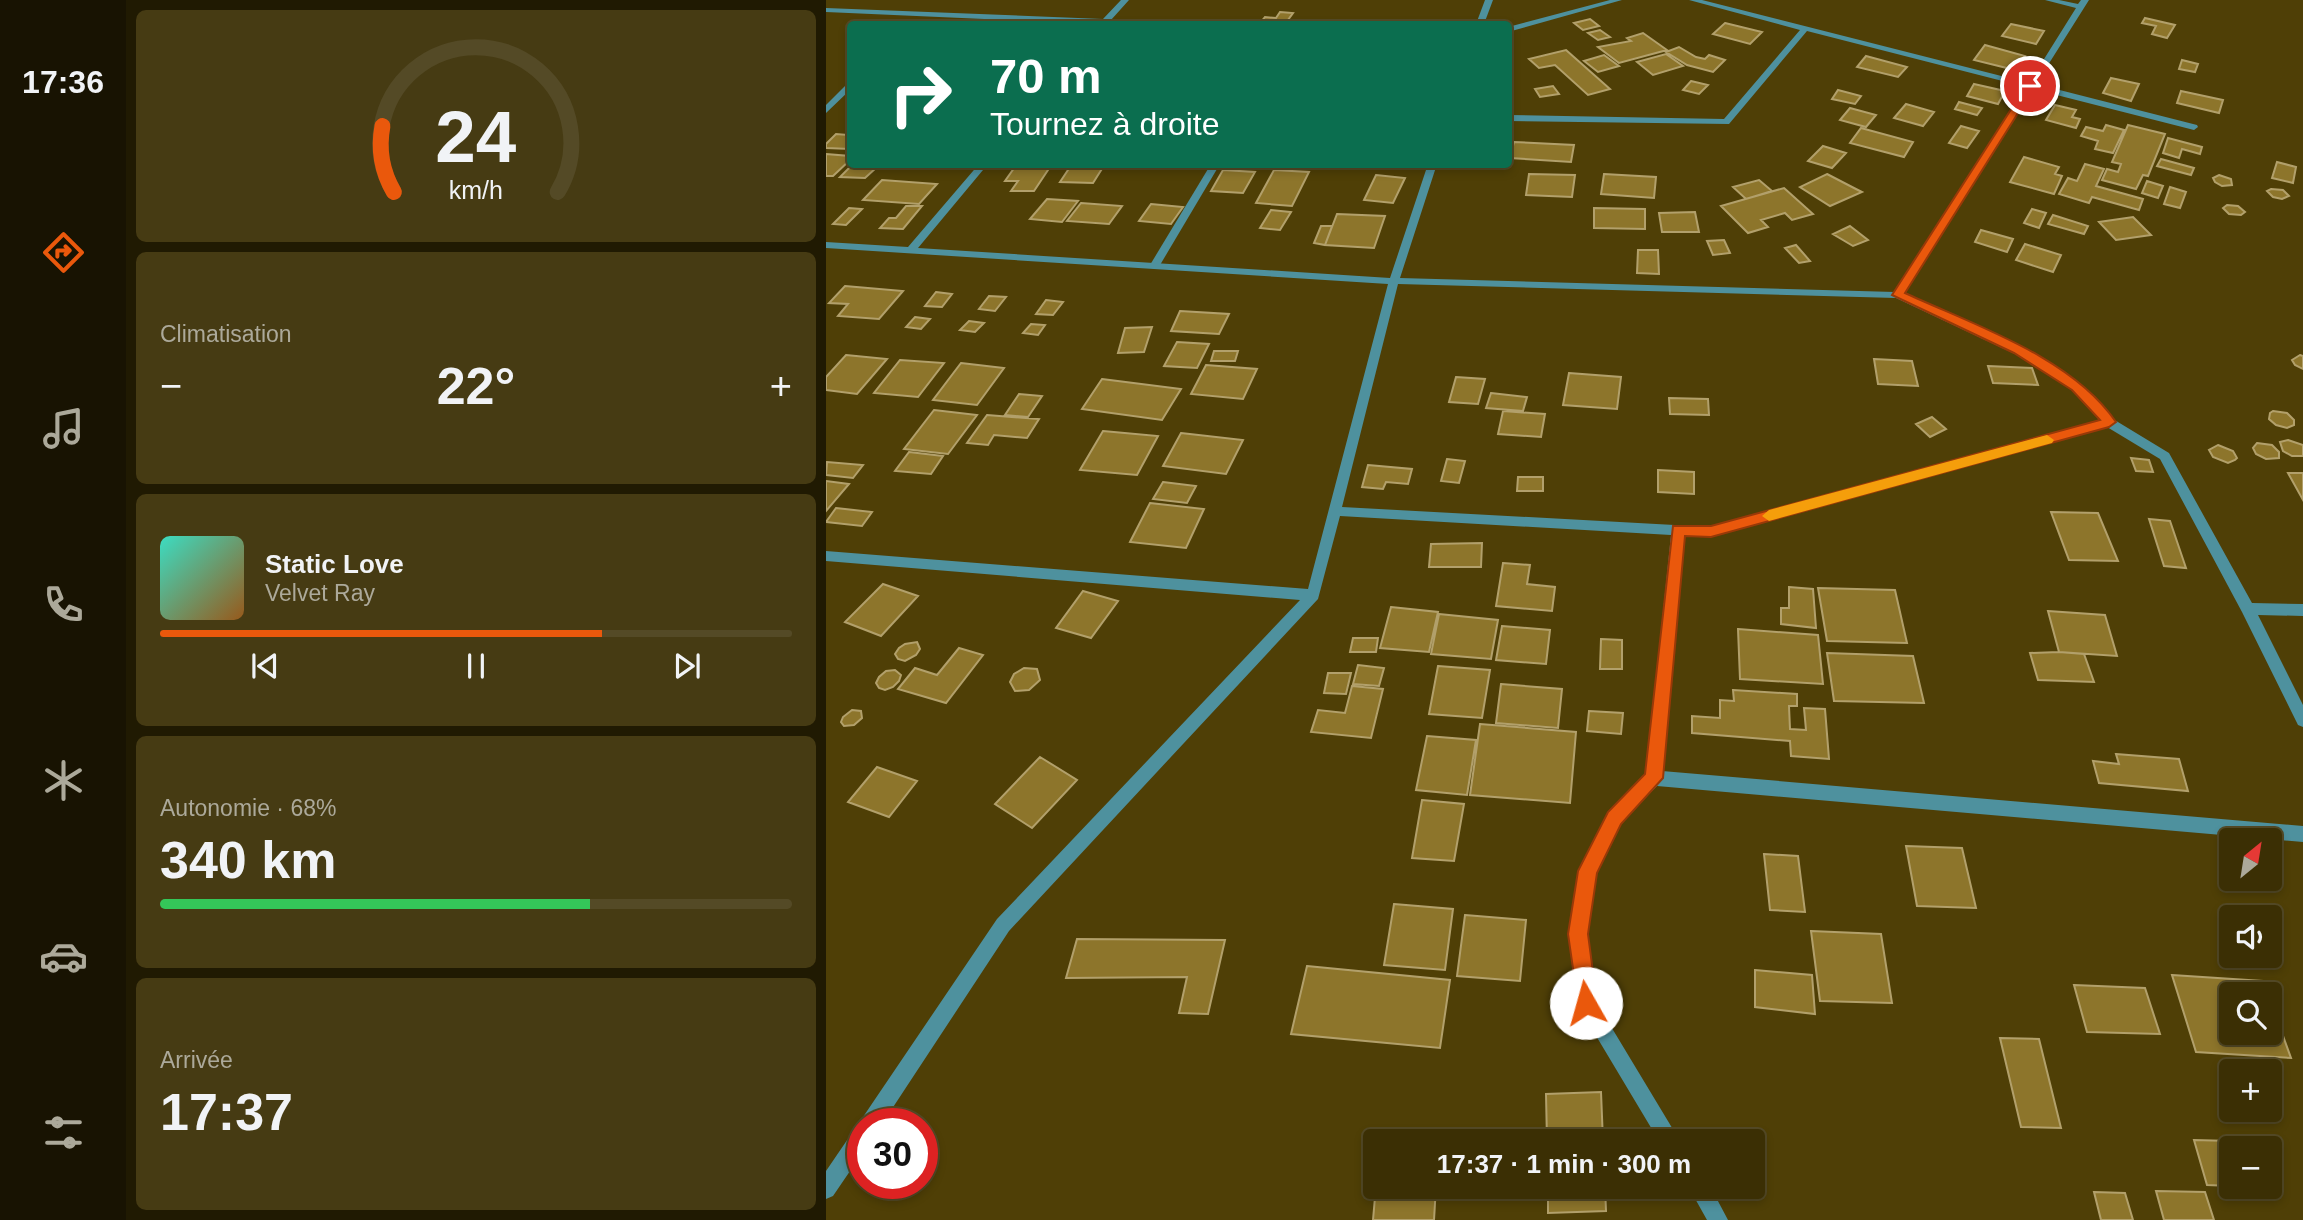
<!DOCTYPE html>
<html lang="fr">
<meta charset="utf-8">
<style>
body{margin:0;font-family:Arial,sans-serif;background:#463b13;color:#f1f3f6;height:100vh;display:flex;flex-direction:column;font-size:26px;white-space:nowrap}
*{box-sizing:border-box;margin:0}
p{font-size:23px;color:#aca99a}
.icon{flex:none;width:38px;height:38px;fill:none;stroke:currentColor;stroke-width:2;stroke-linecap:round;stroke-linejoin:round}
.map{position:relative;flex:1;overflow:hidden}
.sheet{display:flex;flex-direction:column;gap:10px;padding:10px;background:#201a02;width:700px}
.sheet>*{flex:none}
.banner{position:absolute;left:21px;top:21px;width:665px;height:147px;border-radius:7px;box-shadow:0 4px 10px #0003,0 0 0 2px #544a26;background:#0b6e4f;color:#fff;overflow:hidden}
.needle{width:46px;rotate:30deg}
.buttons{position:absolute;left:1393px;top:828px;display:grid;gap:14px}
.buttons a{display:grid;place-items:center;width:63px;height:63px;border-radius:7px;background:#3b2f04;box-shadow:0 4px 10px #0003,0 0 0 2px #544a26;font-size:35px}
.speed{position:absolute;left:21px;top:1108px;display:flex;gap:14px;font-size:35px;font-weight:700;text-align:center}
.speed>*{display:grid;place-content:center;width:91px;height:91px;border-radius:50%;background:#3b2f04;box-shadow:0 4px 10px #0003,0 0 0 2px #544a26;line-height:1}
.speed .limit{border:10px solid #d22;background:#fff;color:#111}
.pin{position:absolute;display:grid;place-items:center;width:60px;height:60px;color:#fff;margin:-30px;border:4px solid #fff;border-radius:50%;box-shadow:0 2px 7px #0007}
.me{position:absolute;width:77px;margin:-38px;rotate:353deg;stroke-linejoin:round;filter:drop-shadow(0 0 5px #0008)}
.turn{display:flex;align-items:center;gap:24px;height:147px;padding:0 28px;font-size:32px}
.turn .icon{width:91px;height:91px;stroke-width:2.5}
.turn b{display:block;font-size:49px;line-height:60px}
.big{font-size:52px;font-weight:600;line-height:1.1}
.sheet .tile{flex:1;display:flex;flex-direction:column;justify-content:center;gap:10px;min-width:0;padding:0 24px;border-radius:10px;background:#463b13}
.sheet .dial{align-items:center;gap:0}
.dial svg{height:182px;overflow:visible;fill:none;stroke:#544a26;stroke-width:7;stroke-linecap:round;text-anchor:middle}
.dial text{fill:#f1f3f6;stroke:none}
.song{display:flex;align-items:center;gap:21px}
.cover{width:84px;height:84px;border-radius:10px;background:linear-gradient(135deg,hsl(170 70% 55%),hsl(30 70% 35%))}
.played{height:7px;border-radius:4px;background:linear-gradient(90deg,#ea580c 70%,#544a26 70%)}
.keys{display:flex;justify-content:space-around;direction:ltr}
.heat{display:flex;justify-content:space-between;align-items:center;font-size:38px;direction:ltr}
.charge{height:10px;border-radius:5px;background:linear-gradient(90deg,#34c759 68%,#544a26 0)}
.trip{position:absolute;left:537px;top:1129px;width:402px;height:70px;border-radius:7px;background:#3b2f04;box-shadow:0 4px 10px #0003,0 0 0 2px #544a26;font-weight:600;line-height:70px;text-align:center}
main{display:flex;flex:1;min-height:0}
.tabs{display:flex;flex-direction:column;width:126px;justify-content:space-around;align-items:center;background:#181302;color:#aca99a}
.tabs .icon{width:49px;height:49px}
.tabs .active{color:#ea580c}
.tabs b{font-size:32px;color:#f1f3f6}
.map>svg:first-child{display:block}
.building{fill:#8d752b;stroke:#b2a06b;stroke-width:2}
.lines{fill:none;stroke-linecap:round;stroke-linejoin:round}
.service{fill:#4e919e;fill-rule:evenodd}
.minor{fill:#4e919e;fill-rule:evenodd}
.route{fill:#ea580c;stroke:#983908;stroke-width:2}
.slow{fill:#f59e0b}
</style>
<main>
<nav class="tabs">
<b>17:36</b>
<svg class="icon active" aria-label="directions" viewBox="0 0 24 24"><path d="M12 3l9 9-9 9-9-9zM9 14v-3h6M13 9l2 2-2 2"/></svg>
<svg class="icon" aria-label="music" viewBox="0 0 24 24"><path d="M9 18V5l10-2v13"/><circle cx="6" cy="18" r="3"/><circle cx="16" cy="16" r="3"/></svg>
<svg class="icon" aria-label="phone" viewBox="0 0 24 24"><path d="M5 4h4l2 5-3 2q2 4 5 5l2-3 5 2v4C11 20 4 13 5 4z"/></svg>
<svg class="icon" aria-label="climate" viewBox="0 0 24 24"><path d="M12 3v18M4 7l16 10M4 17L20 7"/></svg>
<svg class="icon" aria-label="car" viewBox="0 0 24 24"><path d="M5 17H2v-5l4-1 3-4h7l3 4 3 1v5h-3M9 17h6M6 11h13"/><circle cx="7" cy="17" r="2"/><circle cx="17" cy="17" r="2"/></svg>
<svg class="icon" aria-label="filters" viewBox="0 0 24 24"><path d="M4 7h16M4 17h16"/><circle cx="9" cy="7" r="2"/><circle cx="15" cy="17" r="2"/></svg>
</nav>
<section class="sheet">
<div class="tile dial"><svg viewBox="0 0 100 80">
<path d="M14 69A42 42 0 1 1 86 69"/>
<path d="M14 69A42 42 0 0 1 9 40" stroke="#ea580c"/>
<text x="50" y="56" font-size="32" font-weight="700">24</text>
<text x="50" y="72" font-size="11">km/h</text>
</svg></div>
<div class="tile"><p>Climatisation</p>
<div class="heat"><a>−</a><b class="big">22°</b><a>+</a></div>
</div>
<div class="tile">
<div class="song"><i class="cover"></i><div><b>Static Love</b><p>Velvet Ray</p></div></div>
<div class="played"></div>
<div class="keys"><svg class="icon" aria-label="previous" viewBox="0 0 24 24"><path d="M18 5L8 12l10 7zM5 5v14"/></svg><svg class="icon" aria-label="pause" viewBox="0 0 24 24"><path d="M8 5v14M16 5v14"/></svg><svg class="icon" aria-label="next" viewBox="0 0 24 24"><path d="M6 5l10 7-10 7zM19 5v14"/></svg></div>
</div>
<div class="tile"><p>Autonomie · 68%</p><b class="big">340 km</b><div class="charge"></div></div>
<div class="tile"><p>Arrivée</p><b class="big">17:37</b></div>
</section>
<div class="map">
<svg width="1477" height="1220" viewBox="0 0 1477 1220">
<rect width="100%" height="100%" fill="#4f3f06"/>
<!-- building -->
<path class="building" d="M454,12L467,13L459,24L434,23L439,17L450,18Z
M1319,18L1349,25L1341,38L1326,34L1330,26L1316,23Z
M764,19L773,26L757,30L748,23Z
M899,23L936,32L924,44L887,34Z
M1185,24L1218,31L1210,44L1176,36Z
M774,30L784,37L772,40L762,33Z
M817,33L841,50L793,63L772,47L805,41L801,38Z
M1159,45L1199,56L1189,70L1148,60Z
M853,47L870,57L879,59L883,55L899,60L887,72L861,65L840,52Z
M740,50L784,89L762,95L729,65L713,68L703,59Z
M840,54L857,66L827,75L811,62Z
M778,55L793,66L772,72L758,61Z
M1040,56L1081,67L1072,77L1031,67Z
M1356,60L1372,64L1369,72L1353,69Z
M1285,78L1313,84L1305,101L1277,93Z
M865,81L882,85L873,94L857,90Z
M1148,84L1179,91L1172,104L1141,96Z
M727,86L733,94L714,97L709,89Z
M1012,90L1035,96L1029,104L1006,99Z
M1355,91L1397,100L1393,113L1351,103Z
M1133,102L1156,108L1151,115L1129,109Z
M1080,104L1108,112L1097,126L1068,118Z
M1229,105L1250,110L1246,117L1254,119L1250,128L1220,120Z
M1024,108L1050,115L1040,127L1014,120Z
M1280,125L1298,130L1287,153L1269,149L1272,141L1255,136L1260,127L1277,131Z
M1302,125L1339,134L1322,176L1317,175L1310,189L1276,180L1281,169L1292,172L1295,164L1286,162Z
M1135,126L1153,131L1141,148L1123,143Z
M1035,128L1087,142L1078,157L1024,143Z
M24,132V149L0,148V144L10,134L22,135Z
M1342,138L1376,147L1374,154L1356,149L1353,158L1337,153Z
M688,142L748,145L745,162L684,158Z
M997,146L1020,153L1006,168L982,161Z
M0,154L24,156V160L7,176H0Z
M1198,157L1233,167L1229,174L1236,176L1228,194L1184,182Z
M1335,159L1368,168L1365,175L1331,166Z
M1451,162L1470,167L1467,183L1446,178Z
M191,164H226L208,191H185L192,181H179Z
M246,164H279L267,183L234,182Z
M467,164H506L504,169L466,167Z
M1259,164L1278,169L1270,186L1317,199L1313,210L1266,197L1263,203L1233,194L1242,178L1251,181Z
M26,165L51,167L39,178L14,177Z
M397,170L429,172L417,193L385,191Z
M448,170L483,172L466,206L430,203Z
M703,174L749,175L746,197L700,195Z
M778,174L830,177L828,198L775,194Z
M1001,174L1028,188L1036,192L1004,206L974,187Z
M550,175L579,178L567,203L538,200Z
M1393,175L1405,179L1406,185L1396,186L1389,182L1387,178Z
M56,180L111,184L93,204L37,200Z
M933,180L946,191L920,199L907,187Z
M1321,181L1337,186L1332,198L1316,193Z
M1344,187L1360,192L1354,208L1338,204Z
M958,188L987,214L966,220L959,213L935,220L942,227L922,233L895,206Z
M1445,189L1457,190L1463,196L1456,199L1447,197L1441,191Z
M221,199L252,201L236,222L204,219Z
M255,203L296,206L283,224L241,221Z
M325,204L357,207L345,224L313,221Z
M1401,205L1412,206L1419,212L1415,215L1403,214L1397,208Z
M80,206H96L77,229L54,228L63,218H70Z
M23,208L36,209L20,225L7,224Z
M768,208L819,209V229L768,228Z
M1206,209L1220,213L1213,228L1198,223Z
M445,210L465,212L454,230L434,228Z
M869,212L873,232H836L833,213Z
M511,214L559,216L548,248L499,245Z
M1227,215L1262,226L1258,234L1222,224Z
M1307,217L1325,235L1290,240L1273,222Z
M495,226H506L499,245L488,243Z
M1024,226L1042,240L1027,246L1007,234Z
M1155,230L1187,239L1181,252L1149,242Z
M898,240L904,253L887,255L881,241Z
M1199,244L1235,255L1227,272L1190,260Z
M970,245L984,261L973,263L959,248Z
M812,250H832L833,274L811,273Z
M19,286L77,291L53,319L12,316L22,304L3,303Z
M110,292L126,294L116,307L99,306Z
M163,296L180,297L169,311L153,309Z
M220,300L237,302L227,315L210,314Z
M354,311L403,314L393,334L345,331Z
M89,317L104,319L95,329L80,327Z
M143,321L158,323L149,332L134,330Z
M205,324L219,325L212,335L197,333Z
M326,327L318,352L292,353L299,328Z
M351,342L383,344L371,368L338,366Z
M388,351H412L409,361H385Z
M20,355L61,359L31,394L0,390V377Z
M1474,355L1477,356V369L1469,365L1466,360Z
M1048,359L1086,361L1092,386L1052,384Z
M74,360L118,363L92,397L48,393Z
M135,363L178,368L151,405L107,400Z
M380,365L431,369L417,399L365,394Z
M1162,366L1206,368L1212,385L1167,383Z
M743,373L795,377L791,409L737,405Z
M630,377L659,379L652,404L623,402Z
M276,379L355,389L336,420L256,409Z
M665,393L701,397L697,411L660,408Z
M193,394L216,396L202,417L179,415Z
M843,398L882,399L883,415L844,414Z
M108,410L151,415L122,454L78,449Z
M677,411L719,414L715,437L672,434Z
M1447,411L1461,413L1468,420V425L1461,428L1450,425L1443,419L1444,413Z
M161,415L213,419L201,438L168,435L162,445L141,443Z
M1106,417L1120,429L1104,437L1090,424Z
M277,431L332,436L311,475L254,470Z
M355,433L417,440L400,474L337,466Z
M1462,440L1477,445V456H1466L1457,451L1454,442Z
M1431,443L1446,445L1453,452V458L1440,459L1430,454L1427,448Z
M1392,445L1407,451L1411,458L1409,460L1402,463L1387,457L1383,450Z
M83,452L117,456L105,474L69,471Z
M1305,458L1323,460L1327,472L1310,471Z
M621,459L639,461L633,483L615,481Z
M1,462L37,465L27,478L0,475Z
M542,465L586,469L582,484L560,482L557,489L536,487Z
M832,470L868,472V494L832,492Z
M1462,473H1477V500Z
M692,477H717V491H691Z
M0,481L23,484L0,511Z
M337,482L370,486L361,503L327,499Z
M324,503L378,509L360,548L304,542Z
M10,508L46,512L36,526L0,522Z
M1225,512L1272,513L1292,561L1243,560Z
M1323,519L1344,521L1360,568L1338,566Z
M656,543L655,567H603L605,544Z
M677,563L704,565L701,584L729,587L726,611L670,606Z
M57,584L92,596L55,636L19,622Z
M963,587L987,589L990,628L955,624V608H963Z
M992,588L1069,590L1081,643L1001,641Z
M257,591L292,601L265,638L230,628Z
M565,607L612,612L603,652L554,648Z
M1222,611L1279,615L1291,656L1233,652Z
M613,614L672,620L665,659L605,654Z
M676,626L724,630L720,664L670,660Z
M912,629L992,635L997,684L914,679Z
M527,638H552L550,652H524Z
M775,639L796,640V669H774Z
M91,642L94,649L90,655L79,661L72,659L69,654L73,648L79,644Z
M133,648L157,655L120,703L72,689L89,668L111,675Z
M1233,652L1258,654L1268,682L1212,680L1204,653Z
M1001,653L1087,656L1098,703L1008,701Z
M532,665L558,668L553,686L527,684Z
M612,666L664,670L656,718L603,714Z
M198,668L211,669L214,680L203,690L189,691L184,682L188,674Z
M69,670L75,675L73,681L67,687L59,690L53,688L50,683L53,677L60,671Z
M502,673H525L520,694L498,693Z
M675,684L736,689L732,728L670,723Z
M526,686L557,689L545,738L485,732L492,710L519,713Z
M907,690L971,694V706H963L964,729L980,730L978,708L999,709L1003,759L965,756L964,741L866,733V716L894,718V700L908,701Z
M26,710L35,711L36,718L28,725L18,726L15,722L17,717Z
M763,711L797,713L795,734L761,731Z
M654,724L750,732L744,803L644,795Z
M601,736L650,740L641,795L590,790Z
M1290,754L1353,759L1362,791L1273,783L1267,761L1293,764Z
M214,757L251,780L206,828L169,804Z
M51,767L91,781L63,817L22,802Z
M596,800L638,804L628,861L586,858Z
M1080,846L1136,848L1150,908L1091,906Z
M938,854L972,856L979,912L944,910Z
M568,904L627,909L619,970L558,965Z
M639,915L700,920L694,981L631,976Z
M985,931L1055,934L1066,1003L994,1001Z
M251,939L399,940L382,1014L353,1013L361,977L240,978Z
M481,966L624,980L614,1048L465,1034Z
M929,970L986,975L989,1014L929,1007Z
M1346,975L1437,981L1442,994H1405V1032H1444V1000L1465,1058L1370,1052Z
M1248,985L1319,988L1334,1034L1261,1032Z
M1174,1038L1213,1039L1235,1128L1195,1127Z
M775,1092L777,1141H721L720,1094Z
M1368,1140L1405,1141L1407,1148L1405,1186L1381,1185Z
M550,1186H610L608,1220H547Z
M722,1186H779L780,1211L722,1213Z
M1330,1191L1379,1192L1388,1220H1338Z
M1268,1192L1299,1193L1307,1220H1275Z"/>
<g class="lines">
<!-- service -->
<path class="service" d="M385,164H394L334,265L329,268L325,267L324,265Z"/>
<!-- minor -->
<path class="minor" d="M295,0H303L285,20L331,22L335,24H273L0,12V8L277,19Z
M659,0H667L658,24H650Z
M784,0H796L682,32V27Z
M863,0H876L1203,83L1250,8L1219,0H1233L1252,4L1255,0H1263L1210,84L1371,125L1372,127L1368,130L1207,89L1078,294L1197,348L1255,384L1287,419L1343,453L1426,603L1477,604V616L1432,615L1477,705V727L1472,725L1416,612L1334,459L1281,427L885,537L858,536L836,771L1477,826V842L831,786L794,823L770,872L761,934L769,1000L854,1141H833L754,1009L751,1003L743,934L754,871L782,813L820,775L845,535L514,516L492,599L183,931L56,1124H37V1152L7,1196L0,1199V1171L30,1127L35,1125L37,1117L171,919L474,600L0,561V551L482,589L562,284L0,248V242L82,247L153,164H162L92,248L564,278L602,164H611L574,278L1069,292L1200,87L981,31L903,124L682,121V115L898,119L974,30ZM572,284L1070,298L1189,354L1247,390L1274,420L885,527L516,507Z
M21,84H24V90L0,113V105Z
M862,1186H884L902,1220H881Z"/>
</g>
<!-- route -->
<path class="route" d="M1204,83L1209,86L1079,293C1148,325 1246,357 1290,422L1283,427L885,537L859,536L837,778L795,824L771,873L762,934L771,1003L768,1010L760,1013L753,1010L742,934L752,871L782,812L819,774L847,526H885L1274,420L1246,390L1188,353L1066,295L1200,86Z"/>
<!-- slow -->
<path class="slow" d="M1221,435L1228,440L1226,443L943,521L936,516L943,510Z"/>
</svg>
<div class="buttons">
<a><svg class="needle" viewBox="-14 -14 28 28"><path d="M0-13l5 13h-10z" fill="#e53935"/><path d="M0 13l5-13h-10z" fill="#aca99a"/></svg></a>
<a><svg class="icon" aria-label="sound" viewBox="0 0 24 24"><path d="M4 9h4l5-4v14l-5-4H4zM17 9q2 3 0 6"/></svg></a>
<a><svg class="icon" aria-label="search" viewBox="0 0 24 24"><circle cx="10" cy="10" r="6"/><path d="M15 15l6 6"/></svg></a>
<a>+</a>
<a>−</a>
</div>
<div class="speed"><div class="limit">30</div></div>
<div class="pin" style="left:1204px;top:86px;background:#d93025"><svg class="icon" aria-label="arrive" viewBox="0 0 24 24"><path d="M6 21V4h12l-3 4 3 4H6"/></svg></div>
<svg class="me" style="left:760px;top:1003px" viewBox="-20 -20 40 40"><circle r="19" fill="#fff"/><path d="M0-13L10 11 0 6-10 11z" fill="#ea580c"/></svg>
<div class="trip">17:37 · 1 min · 300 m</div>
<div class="banner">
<div class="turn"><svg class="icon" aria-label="right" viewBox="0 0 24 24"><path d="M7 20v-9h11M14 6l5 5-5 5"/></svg><div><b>70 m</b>Tournez à droite</div></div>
</div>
</div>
</main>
